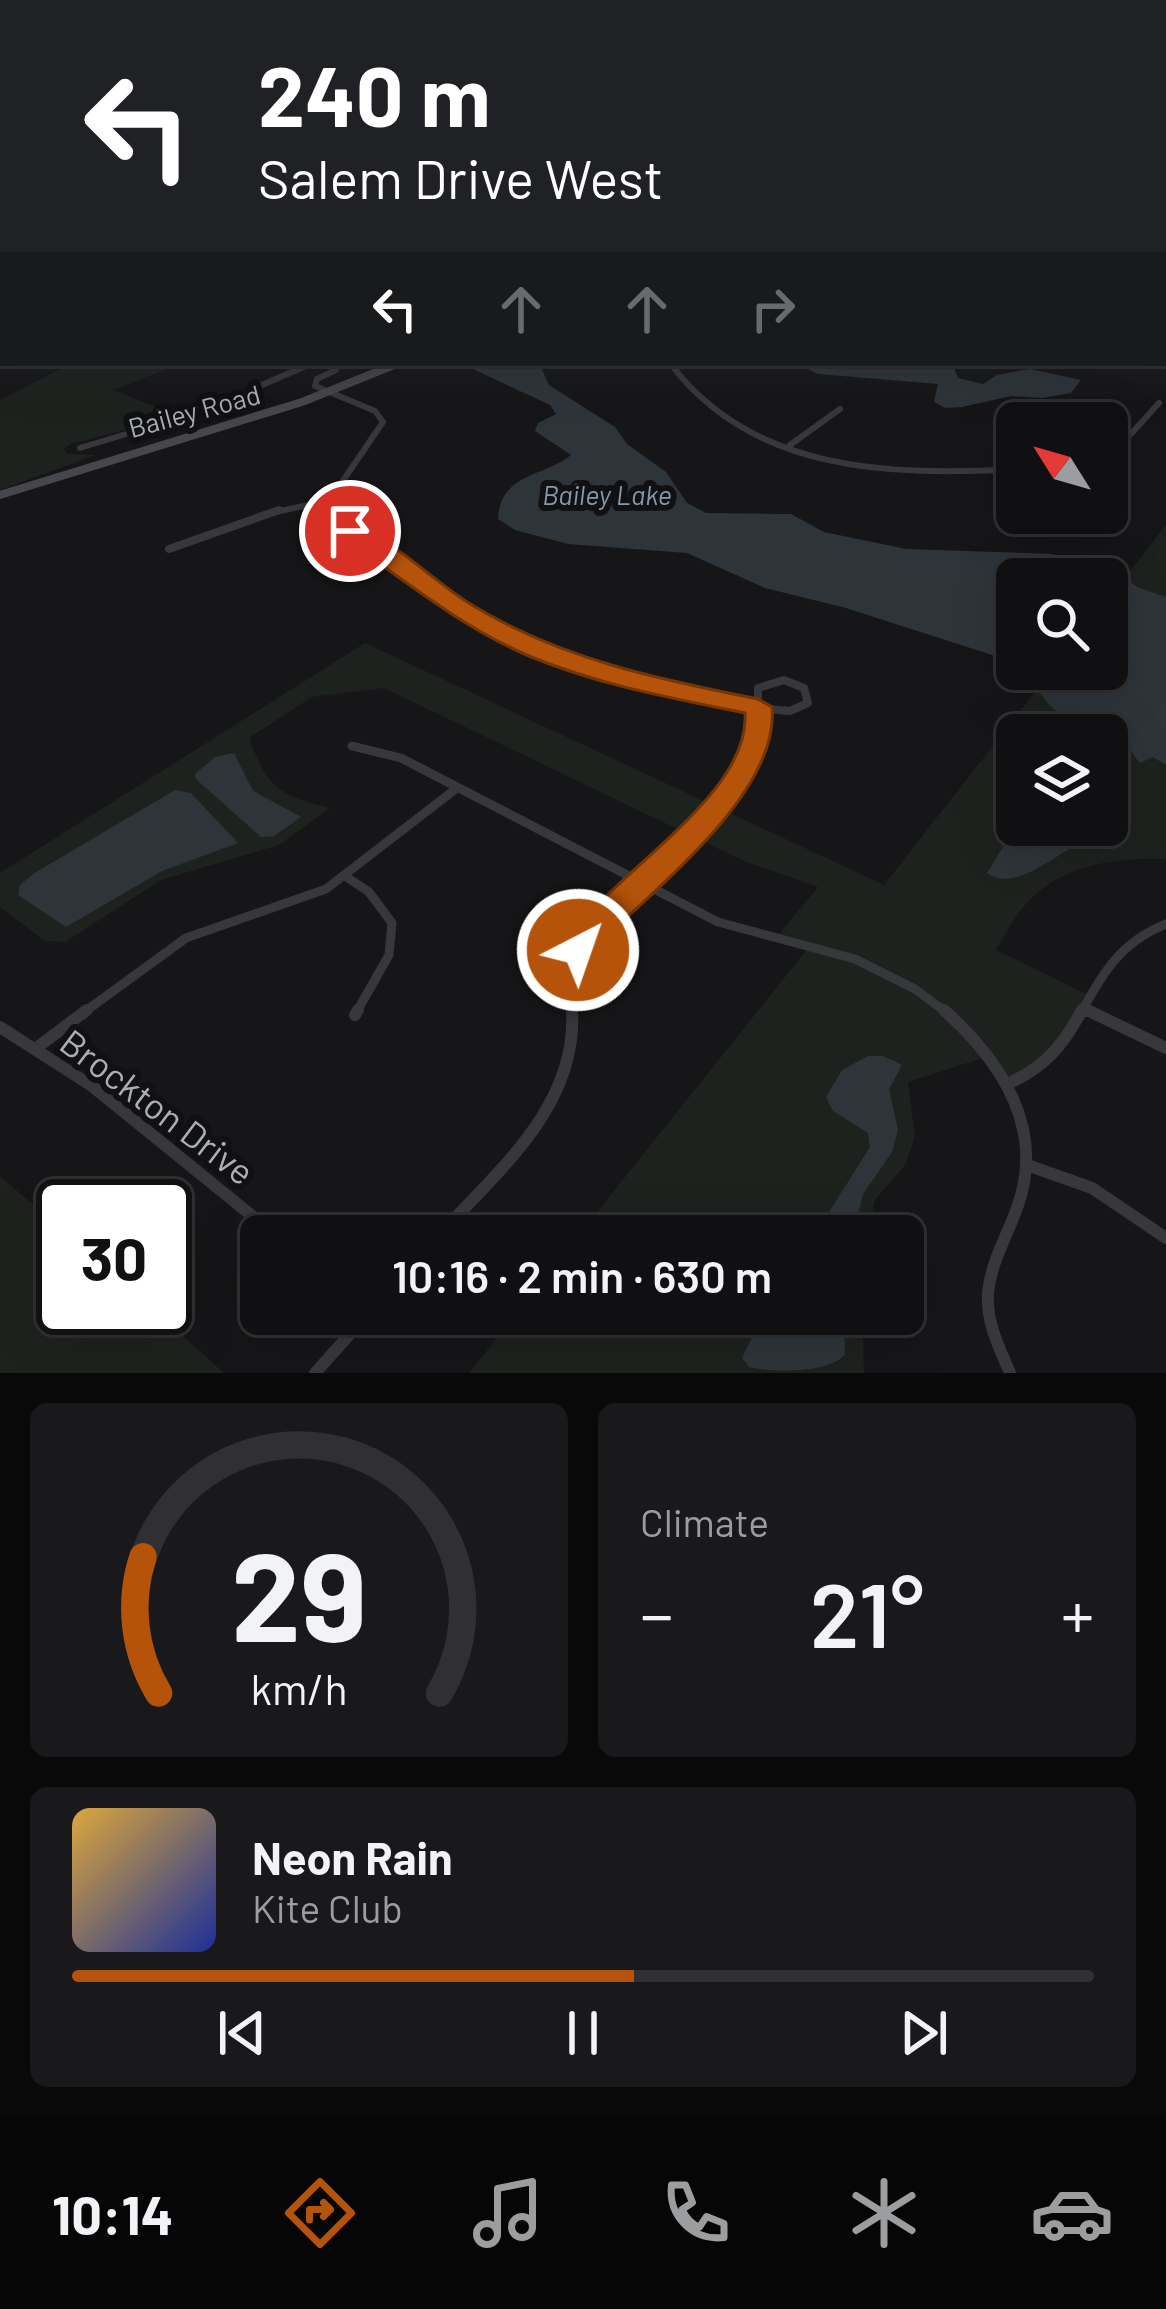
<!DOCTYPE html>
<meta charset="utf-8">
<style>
body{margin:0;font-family:Barlow,sans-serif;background:#19191b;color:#f1f3f6;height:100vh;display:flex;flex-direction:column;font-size:45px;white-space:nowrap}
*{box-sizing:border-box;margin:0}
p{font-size:39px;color:#9c9d9f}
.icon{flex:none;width:66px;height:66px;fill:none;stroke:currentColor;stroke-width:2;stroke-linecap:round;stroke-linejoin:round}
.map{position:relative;height:1373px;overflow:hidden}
.details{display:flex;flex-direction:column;gap:30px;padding:30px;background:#09090a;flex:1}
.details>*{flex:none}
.top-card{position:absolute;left:0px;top:0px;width:1167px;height:366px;box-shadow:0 12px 48px #0002,0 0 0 3px #303032;background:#202124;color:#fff;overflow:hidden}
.needle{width:78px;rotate:307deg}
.controls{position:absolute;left:996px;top:402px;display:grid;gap:24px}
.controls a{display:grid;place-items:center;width:132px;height:132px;border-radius:18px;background:#101012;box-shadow:0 12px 48px #0002,0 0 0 3px #303032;font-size:60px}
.speed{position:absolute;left:36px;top:1179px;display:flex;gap:24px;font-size:60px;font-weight:700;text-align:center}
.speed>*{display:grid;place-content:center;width:156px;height:156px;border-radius:50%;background:#101012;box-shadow:0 12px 48px #0002,0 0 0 3px #303032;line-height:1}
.speed .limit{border:6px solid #111;border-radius:18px;background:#fff;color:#111}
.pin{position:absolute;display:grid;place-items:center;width:102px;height:102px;color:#fff;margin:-51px;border:6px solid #fff;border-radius:50%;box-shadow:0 3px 12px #0007}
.me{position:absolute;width:132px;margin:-66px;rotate:41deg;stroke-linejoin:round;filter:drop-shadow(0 0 9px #0008)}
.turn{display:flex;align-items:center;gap:42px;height:252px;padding:0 60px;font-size:54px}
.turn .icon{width:156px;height:156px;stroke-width:2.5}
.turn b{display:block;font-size:84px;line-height:102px}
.lanes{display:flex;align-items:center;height:114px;padding:0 60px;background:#0003;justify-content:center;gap:60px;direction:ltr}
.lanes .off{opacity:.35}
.big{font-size:90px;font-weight:600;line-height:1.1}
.details .widget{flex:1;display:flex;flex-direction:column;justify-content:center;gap:18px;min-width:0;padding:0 42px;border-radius:18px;background:#19191b}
.details .dial{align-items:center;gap:0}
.dial svg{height:312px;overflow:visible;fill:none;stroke:#303032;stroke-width:7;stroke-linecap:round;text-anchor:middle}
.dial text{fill:#f1f3f6;stroke:none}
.song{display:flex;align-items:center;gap:36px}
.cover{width:144px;height:144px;border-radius:18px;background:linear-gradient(135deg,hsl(40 70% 55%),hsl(230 70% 35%))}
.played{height:12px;border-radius:6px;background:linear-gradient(90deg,#b45309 55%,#303032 55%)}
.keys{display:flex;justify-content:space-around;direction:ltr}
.heat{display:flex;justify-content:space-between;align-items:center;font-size:66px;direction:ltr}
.details .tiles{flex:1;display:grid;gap:30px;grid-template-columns:1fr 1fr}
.widget:last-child{grid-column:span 2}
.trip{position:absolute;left:240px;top:1215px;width:684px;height:120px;border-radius:18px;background:#101012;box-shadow:0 12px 48px #0002,0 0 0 3px #303032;font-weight:600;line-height:120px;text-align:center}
.menu{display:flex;height:192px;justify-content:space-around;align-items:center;background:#060607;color:#9c9d9f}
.menu .icon{width:84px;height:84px}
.menu .selected{color:#b45309}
.menu b{font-size:54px;color:#f1f3f6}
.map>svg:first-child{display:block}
.green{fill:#1d221e;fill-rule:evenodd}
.water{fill:#2e353a}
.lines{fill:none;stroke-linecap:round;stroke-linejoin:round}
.minor-far3{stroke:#38383c;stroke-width:6}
.minor-far2{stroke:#38383c;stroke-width:8}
.minor-far1{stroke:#38383c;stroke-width:9}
.minor{stroke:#38383c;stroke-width:12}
.secondary{stroke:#46474c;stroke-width:8}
.route{fill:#b45309;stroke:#753606;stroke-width:3}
.labels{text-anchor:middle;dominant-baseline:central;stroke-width:12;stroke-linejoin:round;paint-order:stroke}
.far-street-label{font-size:27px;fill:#aaaeb6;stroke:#111113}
.far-water-label{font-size:27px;font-style:italic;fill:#859aad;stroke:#111113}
.near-street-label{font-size:36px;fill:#aaaeb6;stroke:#111113}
</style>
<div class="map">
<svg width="1166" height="1373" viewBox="0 0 1166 1373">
<rect width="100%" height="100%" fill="#161618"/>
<!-- green -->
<path class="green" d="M72,363H182L114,390L178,416L70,444L64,449L67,454L96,455L0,490V400Z
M1166,525V859C1118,857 1062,864 1027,903C1014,916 1005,935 996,950L1091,996L1055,1058L1007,1084L989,1056L908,1082L915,1137L905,1165L875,1200L867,1236H578L809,947L774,940L818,887L744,861L384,688L312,697L249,738C268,788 277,795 330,808L279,845L161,880L65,942L45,941L0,907V873L365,643L884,885L1053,669H1107V600ZM1017,735H1107V825H1017Z
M0,1176L63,1230V1308H152L224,1373H0Z
M516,1314H862L864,1373H469Z"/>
<!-- water -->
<path class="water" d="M460,363H539L549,385L615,427L627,444L666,472L687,503L706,513L791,514L824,532L906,549L1052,554L1115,572L1139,588L1166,597V765L1153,757L1140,763C1136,759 1133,753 1129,749C1101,722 1068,736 1038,690L1039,681L1030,669H1107V579H1017V663L846,608L765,588L687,553L568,544L515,530L498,519C500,473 544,477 571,455L535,431L538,423L556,414L550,405Z
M795,363H952L958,378L983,384L997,375L1030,369L1081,380L1071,393L1042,398L1011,396L962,407L945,408L934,402L938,384L818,374Z
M234,753L253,791L301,817L274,836L261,837L196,779L195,774L215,757Z
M175,790L191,793L238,843L162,871L66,927L18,895L20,885L33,874Z
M1017,824L1045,825L1075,845C1052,859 1011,892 987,873Z
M868,1056H883L902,1065L889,1089L898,1130L892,1152L863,1194L853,1236H814L870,1147L868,1133L833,1111L826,1097L842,1070Z
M764,1314H844L845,1355C827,1373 775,1373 749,1367L742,1358Z"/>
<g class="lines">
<!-- minor-far3 -->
<path class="minor-far3" d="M336,363V370L317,379L315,386L375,411L383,422L338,488V513
M670,363C752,473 891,476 1017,469
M790,445L840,409
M80,448L199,412L313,363
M1107,448L1131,434L1159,403
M270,513L333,500"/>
<!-- minor-far2 -->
<path class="minor-far2" d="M337,510L350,531C487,631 591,677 758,708L755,732
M169,549L279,510
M784,680L804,688L808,703L790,711L758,708V688Z"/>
<!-- minor-far1 -->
<path class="minor-far1" d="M352,746L401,758L718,922L855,959L915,989L947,1013
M345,876L369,892L392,923L389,955L356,1013
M1084,1009L1093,1013
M83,1013L186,938L326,889L457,788
M572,1013V974L582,944L729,797L756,729
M1081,1013C1103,972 1121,942 1166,924"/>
<!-- minor -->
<path class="minor" d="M944,1010C1001,1061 1045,1128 1018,1205C1008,1235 991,1261 988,1293C986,1322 999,1347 1010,1373
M1087,1010L1166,1048
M355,1015L358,1010
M0,1027L92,1086L277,1236
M35,1049L87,1010
M1007,1084C1044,1068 1063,1046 1082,1010
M1027,1165L1092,1188L1166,1238
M438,1236C498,1171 578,1106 572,1010
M315,1373L368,1314"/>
<!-- secondary -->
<path class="secondary" d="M0,495L302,402L399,363"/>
</g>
<!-- sky -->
<linearGradient id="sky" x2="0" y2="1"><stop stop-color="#0c0c0d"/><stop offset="0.52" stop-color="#363c48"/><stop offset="1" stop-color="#363c48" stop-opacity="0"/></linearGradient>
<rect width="1166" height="401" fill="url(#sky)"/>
<!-- route -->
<path class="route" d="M350,524C389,535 435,583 472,605C561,659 657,679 758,699L772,707C780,791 660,883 606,938C594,955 588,966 566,960L561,950C601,878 751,799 745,713C671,698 599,685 529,656C461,627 401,578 341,536V526Z"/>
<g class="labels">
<!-- far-street labels -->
<g class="far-street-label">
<text transform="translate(194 410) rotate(-15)">Bailey Road</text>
</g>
<!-- far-water labels -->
<g class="far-water-label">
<text x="607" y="494">Bailey Lake</text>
</g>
<!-- near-street labels -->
<g class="near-street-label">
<text transform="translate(158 1106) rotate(37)">Brockton Drive</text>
</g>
</g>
</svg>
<div class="controls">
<a><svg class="needle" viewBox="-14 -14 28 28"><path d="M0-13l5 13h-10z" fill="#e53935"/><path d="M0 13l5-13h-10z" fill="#9c9d9f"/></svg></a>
<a><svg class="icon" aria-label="search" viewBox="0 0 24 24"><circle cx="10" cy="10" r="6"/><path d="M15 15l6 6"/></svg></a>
<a><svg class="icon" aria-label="layers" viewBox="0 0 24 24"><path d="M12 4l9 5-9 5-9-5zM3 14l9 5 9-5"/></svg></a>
</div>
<div class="speed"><div class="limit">30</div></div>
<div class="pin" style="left:350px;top:531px;background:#d93025"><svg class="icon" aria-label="arrive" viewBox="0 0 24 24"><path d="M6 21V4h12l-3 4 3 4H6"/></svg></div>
<svg class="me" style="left:578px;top:950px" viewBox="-20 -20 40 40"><circle r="17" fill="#b45309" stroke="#fff" stroke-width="3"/><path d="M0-11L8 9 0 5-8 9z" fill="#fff"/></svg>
<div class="trip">10:16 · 2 min · 630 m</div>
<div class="top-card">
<div class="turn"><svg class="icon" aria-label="left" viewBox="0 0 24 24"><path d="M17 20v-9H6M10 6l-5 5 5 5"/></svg><div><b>240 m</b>Salem Drive West</div></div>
<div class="lanes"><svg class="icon" aria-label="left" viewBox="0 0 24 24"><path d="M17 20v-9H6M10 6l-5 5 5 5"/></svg><svg class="icon off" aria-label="ahead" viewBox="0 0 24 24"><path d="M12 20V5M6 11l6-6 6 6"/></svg><svg class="icon off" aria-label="ahead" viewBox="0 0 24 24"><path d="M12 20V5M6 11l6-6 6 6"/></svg><svg class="icon off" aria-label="right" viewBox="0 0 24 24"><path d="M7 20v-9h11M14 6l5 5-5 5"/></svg></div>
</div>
</div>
<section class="details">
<div class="tiles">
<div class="widget dial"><svg viewBox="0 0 100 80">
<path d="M14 69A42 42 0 1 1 86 69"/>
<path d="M14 69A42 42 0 0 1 10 34" stroke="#b45309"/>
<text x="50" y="56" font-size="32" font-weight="700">29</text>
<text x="50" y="72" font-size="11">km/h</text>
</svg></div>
<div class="widget"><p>Climate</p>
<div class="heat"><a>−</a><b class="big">21°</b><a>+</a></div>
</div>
<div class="widget">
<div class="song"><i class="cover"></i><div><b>Neon Rain</b><p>Kite Club</p></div></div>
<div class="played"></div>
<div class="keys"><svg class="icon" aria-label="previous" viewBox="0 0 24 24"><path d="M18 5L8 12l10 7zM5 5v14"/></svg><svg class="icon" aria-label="pause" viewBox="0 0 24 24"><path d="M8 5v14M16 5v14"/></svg><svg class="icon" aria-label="next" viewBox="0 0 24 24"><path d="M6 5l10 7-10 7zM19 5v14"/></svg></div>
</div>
</div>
</section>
<nav class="menu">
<b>10:14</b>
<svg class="icon selected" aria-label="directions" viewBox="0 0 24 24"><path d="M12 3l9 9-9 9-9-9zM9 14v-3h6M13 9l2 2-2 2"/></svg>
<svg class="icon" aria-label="music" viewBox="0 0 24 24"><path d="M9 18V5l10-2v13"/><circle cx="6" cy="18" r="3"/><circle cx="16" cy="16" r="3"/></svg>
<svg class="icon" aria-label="phone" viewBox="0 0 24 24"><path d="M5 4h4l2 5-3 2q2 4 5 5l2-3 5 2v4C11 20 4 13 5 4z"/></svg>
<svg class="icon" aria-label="climate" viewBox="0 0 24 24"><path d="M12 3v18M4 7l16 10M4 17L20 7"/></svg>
<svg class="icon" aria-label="car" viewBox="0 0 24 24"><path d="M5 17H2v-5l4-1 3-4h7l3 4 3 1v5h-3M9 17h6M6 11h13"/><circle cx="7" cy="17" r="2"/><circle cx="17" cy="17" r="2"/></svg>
</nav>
